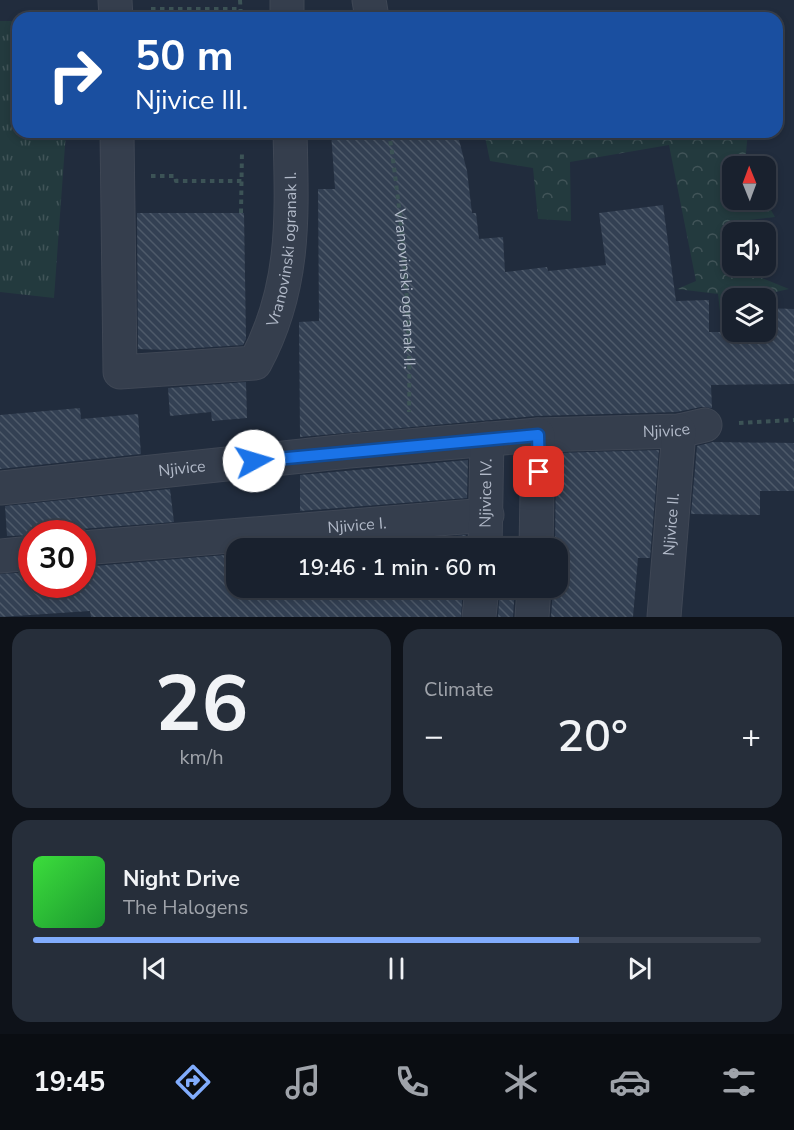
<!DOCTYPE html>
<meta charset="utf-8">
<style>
body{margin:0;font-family:"Nunito Sans",sans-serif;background:#262e3a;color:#f1f3f6;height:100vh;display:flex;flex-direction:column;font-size:22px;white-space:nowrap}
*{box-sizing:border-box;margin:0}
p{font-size:20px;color:#9fa3aa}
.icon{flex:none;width:33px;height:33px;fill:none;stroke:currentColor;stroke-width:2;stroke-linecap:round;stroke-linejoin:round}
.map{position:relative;height:617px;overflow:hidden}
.drawer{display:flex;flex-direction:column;gap:12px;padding:12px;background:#0e1219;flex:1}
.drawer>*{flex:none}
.guide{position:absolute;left:12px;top:12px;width:771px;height:126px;border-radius:18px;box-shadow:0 3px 9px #0003,0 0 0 2px #373e4a;background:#1a4fa0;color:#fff;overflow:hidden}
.needle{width:39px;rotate:359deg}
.tools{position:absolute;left:722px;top:156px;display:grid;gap:12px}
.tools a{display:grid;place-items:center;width:54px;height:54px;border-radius:12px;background:#19212e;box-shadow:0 3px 9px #0003,0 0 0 2px #373e4a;font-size:30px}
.speed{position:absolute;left:18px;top:520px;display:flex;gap:12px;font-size:30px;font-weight:700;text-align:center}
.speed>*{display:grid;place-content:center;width:78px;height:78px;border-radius:50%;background:#19212e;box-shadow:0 3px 9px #0003,0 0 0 2px #373e4a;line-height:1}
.speed .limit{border:9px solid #d22;background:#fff;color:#111}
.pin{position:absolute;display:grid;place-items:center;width:51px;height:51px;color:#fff;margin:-26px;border-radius:12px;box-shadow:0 3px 9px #0006}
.me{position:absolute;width:66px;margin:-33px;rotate:84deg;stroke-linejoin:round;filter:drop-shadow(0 0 4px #0008)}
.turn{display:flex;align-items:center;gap:21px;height:126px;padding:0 24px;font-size:27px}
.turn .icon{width:78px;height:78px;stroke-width:2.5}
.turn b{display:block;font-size:42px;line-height:51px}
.big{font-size:45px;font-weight:600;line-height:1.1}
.drawer .card{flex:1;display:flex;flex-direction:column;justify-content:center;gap:9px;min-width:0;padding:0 21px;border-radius:18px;background:#262e3a}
.drawer .dial{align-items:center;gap:0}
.dial b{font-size:78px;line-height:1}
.song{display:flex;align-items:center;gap:18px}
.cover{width:72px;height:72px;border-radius:9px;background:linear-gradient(135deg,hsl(120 70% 55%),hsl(130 70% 35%))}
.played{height:6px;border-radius:3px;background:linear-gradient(90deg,#81acfd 75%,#373e4a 75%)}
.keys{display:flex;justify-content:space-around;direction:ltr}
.heat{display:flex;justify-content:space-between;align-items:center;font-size:33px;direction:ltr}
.drawer .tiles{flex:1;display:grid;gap:12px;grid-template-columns:1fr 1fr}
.card:last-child{grid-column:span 2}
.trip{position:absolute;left:226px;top:538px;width:342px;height:60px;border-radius:18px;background:#19212e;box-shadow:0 3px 9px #0003,0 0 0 2px #373e4a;font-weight:600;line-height:60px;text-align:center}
.dock{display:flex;height:96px;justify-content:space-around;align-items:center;background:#0a0d12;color:#9fa3aa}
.dock .icon{width:42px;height:42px}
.dock .active{color:#81acfd}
.dock b{font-size:27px;color:#f1f3f6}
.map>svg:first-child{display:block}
.grass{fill:url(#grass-tufts)}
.forest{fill:url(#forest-crowns)}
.building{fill:url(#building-back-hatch)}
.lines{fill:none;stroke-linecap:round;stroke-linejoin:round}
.minor-casing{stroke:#3f4755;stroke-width:35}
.path{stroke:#3c5356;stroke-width:4;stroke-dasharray:4.5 4.5;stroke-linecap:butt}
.minor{stroke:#353e4d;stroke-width:33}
.route-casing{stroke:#114b97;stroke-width:15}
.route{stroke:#1a73e8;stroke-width:10}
.labels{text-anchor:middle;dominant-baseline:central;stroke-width:6;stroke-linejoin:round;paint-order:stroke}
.street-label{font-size:16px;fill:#b1b9c8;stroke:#1b2331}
</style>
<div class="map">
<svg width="794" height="617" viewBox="0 0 794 617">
<defs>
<pattern id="grass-tufts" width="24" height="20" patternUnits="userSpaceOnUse" patternTransform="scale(1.5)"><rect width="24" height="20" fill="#233a3e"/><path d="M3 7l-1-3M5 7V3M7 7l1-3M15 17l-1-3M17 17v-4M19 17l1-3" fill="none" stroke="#415458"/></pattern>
<pattern id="forest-crowns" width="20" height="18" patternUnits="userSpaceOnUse" patternTransform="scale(1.5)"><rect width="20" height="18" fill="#233a3e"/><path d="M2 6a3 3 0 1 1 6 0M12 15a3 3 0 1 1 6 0" fill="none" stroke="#415458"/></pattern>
<pattern id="building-back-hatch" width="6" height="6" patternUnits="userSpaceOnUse" patternTransform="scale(1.5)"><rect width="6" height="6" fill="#334053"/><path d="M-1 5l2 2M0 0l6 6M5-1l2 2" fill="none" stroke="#4e5a6a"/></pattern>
</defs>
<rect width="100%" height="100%" fill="#212c3d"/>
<!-- grass -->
<path class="grass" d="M0,21H18V132H66L54,298L0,292Z"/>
<!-- forest -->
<path class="forest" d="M484,132H748L745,163L747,166H732V200H765L775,217L733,222L732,266L789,289L749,298H732V332H747L745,381L724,347L718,294L677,289L696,281L669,145L570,162L571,221L538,219L533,168L490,161Z"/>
<!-- building -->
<path class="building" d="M331,132H457L467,171L472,213H476L479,239L503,237L505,272L547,267L548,271L606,265L599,213L663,205L676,301L709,300V332H765V308L794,309V384L711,385L712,408L701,407L677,412L536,416L300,437L299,322L319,321L318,189H335Z
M137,213H244L246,339L243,345L165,350L138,349Z
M246,382L247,418L212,421L211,412L170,416L168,388Z
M80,408L81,419L138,414L141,454L0,469V415Z
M713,442L794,443V491H760V515L691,514L697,446Z
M659,450L650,558H638L633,617H551L553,588H558V549H555L556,453Z
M468,460L467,498L300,511V475Z
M170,489L174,522L80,529L70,534L7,536L5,506Z
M466,535V549H336V546Z
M504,537L517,538V549H504Z
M237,554V588H463L461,617H91L90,611L0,617V574L32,572V585H82V567Z
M500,588H515L513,617H498Z"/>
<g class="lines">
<!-- minor casing -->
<g class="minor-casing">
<g id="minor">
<path d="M115,0L116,18"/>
<path d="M287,0V18"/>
<path d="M369,0L372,18"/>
<path id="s2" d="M117,132L120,372L255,363C296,287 292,216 290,132"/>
<path id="s3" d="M0,488L349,451L538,435L679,431L705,425"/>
<path id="s4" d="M82,548L487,515"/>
<path id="s5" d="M485,549L487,439"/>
<path d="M536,549L538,435"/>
<path d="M0,556L32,553"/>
<path d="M479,617L482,588"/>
<path d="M532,617L534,588"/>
<path id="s6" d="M664,617L679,431"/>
</g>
</g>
<!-- path -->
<g class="path">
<path d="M240,0L241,18"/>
<path d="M151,9H240"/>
<path id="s1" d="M389,132C403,225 411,318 409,412"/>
<path d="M151,176H175L176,181H242"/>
<path d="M241,213L242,151"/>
<path d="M739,423L794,420"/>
</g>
<!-- minor -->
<use href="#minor" class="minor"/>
</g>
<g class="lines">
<!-- route casing -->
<g class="route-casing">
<path id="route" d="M254,461L538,435L539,472"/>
</g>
<!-- route -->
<use href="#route" class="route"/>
</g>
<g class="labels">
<!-- street labels -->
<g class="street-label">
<text stroke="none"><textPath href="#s2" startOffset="494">Vranovinski ogranak I.</textPath></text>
<text stroke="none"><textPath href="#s1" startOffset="158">Vranovinski ogranak II.</textPath></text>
<text stroke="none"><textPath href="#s3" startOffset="669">Njivice</textPath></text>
<text stroke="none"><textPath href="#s3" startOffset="183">Njivice</textPath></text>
<text stroke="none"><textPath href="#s5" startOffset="56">Njivice IV.</textPath></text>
<text stroke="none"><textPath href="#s6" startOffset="93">Njivice II.</textPath></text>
<text stroke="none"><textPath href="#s4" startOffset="276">Njivice I.</textPath></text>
</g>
</g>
</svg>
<div class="tools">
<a><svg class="needle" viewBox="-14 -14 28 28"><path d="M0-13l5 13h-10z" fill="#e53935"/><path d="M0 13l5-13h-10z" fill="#9fa3aa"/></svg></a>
<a><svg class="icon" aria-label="sound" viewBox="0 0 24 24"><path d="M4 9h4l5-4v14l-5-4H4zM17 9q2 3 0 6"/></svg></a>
<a><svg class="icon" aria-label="layers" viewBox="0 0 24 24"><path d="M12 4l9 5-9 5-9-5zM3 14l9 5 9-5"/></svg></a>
</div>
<div class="speed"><div class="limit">30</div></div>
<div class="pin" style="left:539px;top:472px;background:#d93025"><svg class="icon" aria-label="arrive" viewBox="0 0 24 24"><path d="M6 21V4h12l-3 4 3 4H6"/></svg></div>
<svg class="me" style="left:254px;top:461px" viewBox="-20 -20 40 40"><circle r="19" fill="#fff"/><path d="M0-13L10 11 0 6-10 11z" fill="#1a73e8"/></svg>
<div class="trip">19:46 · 1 min · 60 m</div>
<div class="guide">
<div class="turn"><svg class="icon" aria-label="right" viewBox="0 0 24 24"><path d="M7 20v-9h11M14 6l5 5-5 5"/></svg><div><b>50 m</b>Njivice III.</div></div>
</div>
</div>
<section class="drawer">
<div class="tiles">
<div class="card dial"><b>26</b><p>km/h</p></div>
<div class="card"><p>Climate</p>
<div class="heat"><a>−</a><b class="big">20°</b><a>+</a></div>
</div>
<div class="card">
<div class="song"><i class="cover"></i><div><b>Night Drive</b><p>The Halogens</p></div></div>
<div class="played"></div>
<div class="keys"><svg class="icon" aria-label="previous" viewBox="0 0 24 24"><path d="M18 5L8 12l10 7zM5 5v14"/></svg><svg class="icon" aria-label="pause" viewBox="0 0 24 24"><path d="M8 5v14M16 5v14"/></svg><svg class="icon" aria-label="next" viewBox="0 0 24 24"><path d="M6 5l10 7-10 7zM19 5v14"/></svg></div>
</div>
</div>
</section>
<nav class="dock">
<b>19:45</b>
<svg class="icon active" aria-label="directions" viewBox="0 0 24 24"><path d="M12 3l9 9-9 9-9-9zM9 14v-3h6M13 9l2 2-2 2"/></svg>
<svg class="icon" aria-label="music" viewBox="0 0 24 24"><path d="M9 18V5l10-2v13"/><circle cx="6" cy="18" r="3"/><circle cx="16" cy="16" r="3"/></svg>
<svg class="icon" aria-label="phone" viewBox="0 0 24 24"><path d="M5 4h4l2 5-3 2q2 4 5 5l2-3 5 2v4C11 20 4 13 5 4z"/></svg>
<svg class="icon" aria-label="climate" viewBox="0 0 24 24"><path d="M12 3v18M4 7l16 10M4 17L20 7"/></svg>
<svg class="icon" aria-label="car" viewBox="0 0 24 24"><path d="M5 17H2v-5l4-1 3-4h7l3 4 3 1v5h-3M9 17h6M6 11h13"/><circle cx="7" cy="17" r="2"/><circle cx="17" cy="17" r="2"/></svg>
<svg class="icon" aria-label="filters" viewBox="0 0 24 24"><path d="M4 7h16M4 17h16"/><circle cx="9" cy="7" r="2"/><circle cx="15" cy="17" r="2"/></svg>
</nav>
